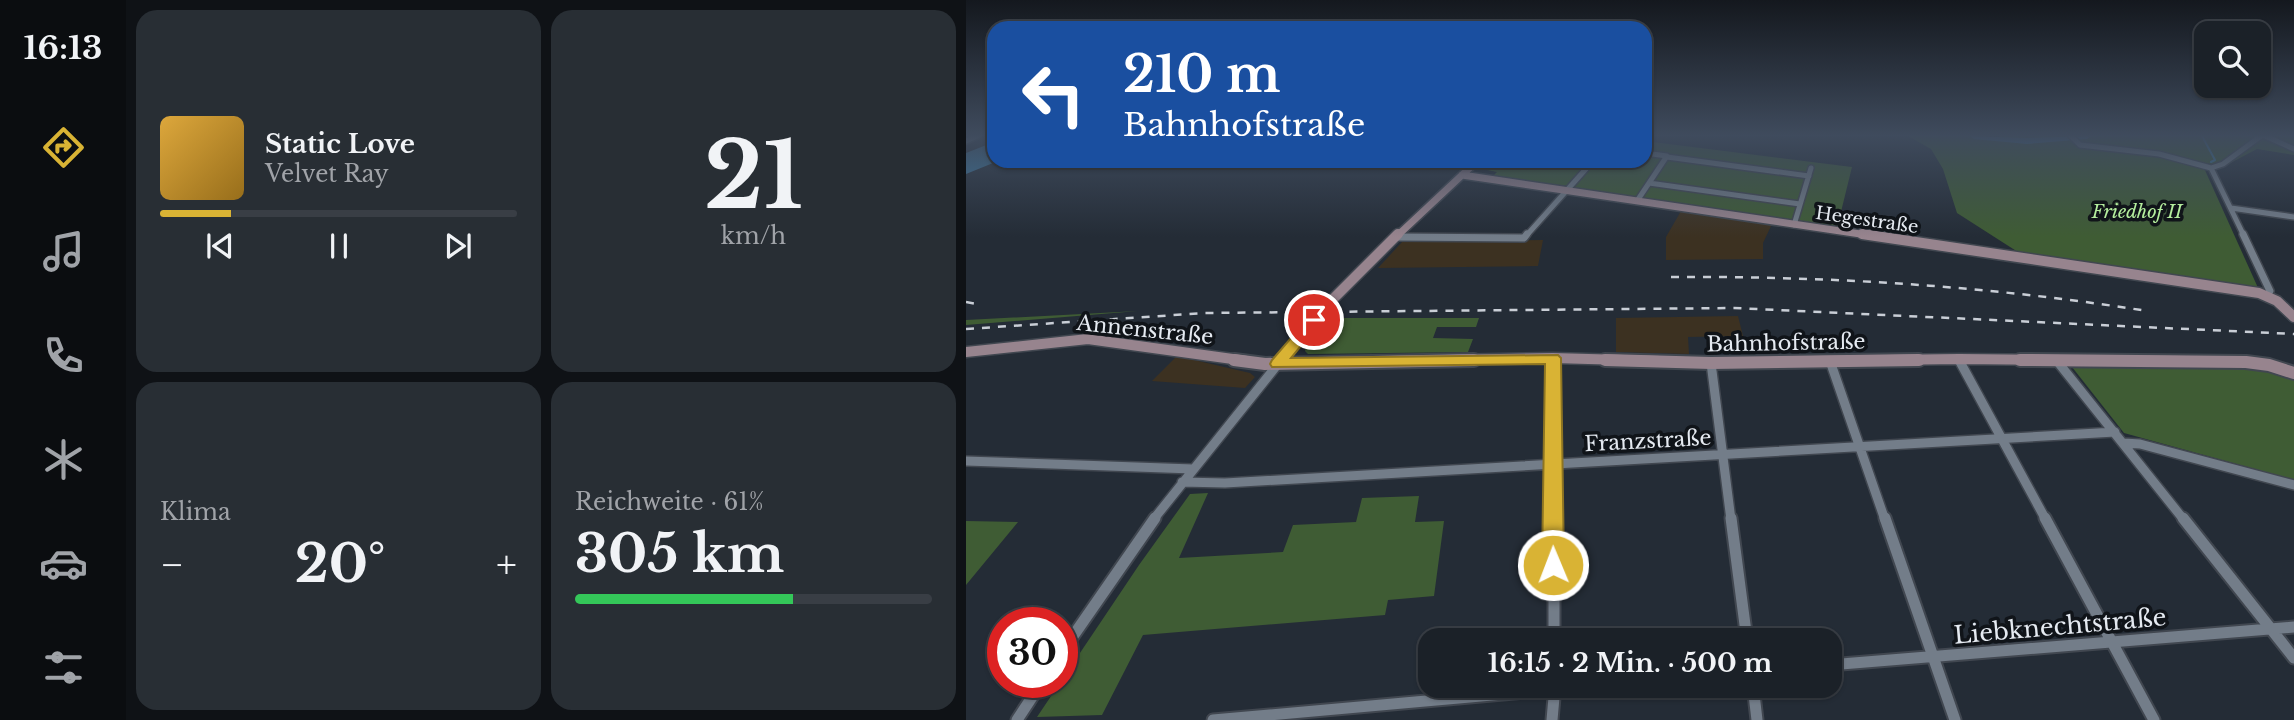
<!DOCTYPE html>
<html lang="de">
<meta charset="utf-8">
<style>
body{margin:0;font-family:"Libre Baskerville",serif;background:#282e34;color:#f1f3f6;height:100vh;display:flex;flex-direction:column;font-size:26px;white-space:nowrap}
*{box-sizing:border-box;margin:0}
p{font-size:23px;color:#a0a3a8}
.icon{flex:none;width:38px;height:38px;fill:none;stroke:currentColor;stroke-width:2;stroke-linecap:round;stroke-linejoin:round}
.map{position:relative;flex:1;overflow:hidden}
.panel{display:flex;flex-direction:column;gap:10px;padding:10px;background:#0f1216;width:840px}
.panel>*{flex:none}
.top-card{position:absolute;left:21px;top:21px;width:665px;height:147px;border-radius:21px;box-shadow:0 2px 5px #0004,0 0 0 2px #393e45;background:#1a4fa0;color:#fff;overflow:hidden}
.fabs{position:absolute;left:1228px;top:21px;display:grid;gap:14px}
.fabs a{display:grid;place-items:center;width:77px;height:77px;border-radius:14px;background:#1b2128;box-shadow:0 2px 5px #0004,0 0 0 2px #393e45;font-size:35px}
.speed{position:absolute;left:21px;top:607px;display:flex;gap:14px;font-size:35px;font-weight:700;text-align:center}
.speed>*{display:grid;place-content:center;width:91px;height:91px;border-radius:50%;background:#1b2128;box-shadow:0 2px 5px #0004,0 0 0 2px #393e45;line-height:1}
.speed .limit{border:10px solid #d22;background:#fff;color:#111}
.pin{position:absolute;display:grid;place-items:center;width:60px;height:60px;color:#fff;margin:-30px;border:4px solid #fff;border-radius:50%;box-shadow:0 2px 7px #0007}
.me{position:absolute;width:77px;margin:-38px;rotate:359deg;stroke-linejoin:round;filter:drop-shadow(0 0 5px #0008)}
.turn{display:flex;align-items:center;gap:24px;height:147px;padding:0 21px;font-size:32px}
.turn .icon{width:91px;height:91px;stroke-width:2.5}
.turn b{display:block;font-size:49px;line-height:60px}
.big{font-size:52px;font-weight:700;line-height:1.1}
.panel .tile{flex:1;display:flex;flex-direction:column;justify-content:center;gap:10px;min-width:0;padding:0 24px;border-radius:21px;background:#282e34}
.panel .dial{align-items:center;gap:0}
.dial b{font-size:91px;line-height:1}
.song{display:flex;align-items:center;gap:21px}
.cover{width:84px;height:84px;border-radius:10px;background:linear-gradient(135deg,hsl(40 70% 55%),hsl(40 70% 35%))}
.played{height:7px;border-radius:4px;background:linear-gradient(90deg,#d9b334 20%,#393e45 20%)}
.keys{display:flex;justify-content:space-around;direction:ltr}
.heat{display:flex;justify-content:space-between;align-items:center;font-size:38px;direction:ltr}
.charge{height:10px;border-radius:5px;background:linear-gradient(90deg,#34c759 61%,#393e45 0)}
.panel .tiles{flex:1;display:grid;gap:10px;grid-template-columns:repeat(2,1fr)}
.trip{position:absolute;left:452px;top:628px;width:424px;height:70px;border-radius:21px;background:#1b2128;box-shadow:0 2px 5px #0004,0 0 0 2px #393e45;font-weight:700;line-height:70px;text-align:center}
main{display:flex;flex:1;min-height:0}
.dock{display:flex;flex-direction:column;width:126px;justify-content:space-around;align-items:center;background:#0b0d10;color:#a0a3a8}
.dock .icon{width:49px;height:49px}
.dock .active{color:#d9b334}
.dock b{font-size:32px;color:#f1f3f6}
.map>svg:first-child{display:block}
.commercial{fill:#3c3121}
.green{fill:#3f5c34}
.water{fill:#3c7ea8}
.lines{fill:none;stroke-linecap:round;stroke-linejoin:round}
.stream{stroke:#3c7ea8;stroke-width:2}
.river{fill:#3c7ea8;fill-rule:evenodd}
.street-far3-casing{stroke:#414750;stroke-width:8}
.street-far2-casing{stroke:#414750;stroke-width:10}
.street-far1-casing{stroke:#414750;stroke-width:12}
.street-casing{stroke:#414750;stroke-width:15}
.secondary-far2-casing{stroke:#414750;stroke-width:10}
.secondary-far1-casing{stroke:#414750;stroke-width:13}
.secondary-casing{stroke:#414750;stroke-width:16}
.street-far3{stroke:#737d89;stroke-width:5}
.street-far2{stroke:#737d89;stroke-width:7}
.street-far1{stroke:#737d89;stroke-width:9}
.street{stroke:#737d89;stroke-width:11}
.secondary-far2{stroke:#97848e;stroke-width:7}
.secondary-far1{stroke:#97848e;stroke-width:10}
.secondary{stroke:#97848e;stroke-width:12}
.rail{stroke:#c9ced6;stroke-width:2.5;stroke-dasharray:8 8;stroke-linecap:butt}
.route{fill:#d9b334;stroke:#8d7422;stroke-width:2}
.labels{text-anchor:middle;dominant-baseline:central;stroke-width:7;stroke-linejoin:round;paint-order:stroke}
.far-park-label{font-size:18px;font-style:italic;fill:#b5ef9e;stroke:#101419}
.far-street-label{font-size:18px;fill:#e5eaf1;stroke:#101419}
.street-label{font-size:21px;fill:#e5eaf1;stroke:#101419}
.near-street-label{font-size:24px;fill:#e5eaf1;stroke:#101419}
</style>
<main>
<nav class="dock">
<b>16:13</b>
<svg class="icon active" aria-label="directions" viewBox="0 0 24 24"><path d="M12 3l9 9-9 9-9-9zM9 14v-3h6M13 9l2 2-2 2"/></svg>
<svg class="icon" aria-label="music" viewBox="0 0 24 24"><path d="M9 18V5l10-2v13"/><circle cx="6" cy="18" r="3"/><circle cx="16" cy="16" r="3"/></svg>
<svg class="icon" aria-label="phone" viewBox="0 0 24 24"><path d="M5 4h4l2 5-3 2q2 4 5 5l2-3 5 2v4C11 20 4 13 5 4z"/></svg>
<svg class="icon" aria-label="climate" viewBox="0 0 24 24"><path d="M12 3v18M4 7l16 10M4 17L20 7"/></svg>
<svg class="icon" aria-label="car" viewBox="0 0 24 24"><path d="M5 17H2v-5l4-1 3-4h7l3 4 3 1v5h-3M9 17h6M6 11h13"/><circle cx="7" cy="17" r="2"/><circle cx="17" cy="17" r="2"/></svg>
<svg class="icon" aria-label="filters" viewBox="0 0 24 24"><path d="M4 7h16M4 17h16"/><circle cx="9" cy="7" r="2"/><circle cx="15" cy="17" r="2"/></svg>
</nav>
<section class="panel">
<div class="tiles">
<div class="tile">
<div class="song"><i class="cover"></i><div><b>Static Love</b><p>Velvet Ray</p></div></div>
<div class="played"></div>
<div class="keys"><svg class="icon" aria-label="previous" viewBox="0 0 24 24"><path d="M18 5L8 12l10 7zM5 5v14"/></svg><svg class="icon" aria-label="pause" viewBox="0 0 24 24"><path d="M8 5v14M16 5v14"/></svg><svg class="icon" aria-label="next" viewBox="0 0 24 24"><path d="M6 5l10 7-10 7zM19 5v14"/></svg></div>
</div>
<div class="tile dial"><b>21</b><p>km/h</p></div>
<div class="tile"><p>Klima</p>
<div class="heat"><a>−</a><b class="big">20°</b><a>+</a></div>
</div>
<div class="tile"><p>Reichweite · 61%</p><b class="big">305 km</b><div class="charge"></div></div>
</div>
</section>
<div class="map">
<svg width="1328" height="720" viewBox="0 0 1328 720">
<rect width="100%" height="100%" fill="#242c36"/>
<!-- commercial -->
<path class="commercial" d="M715,211L806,224L797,243V259L700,260V237Z
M577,240L572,266L412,268L436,242Z
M772,316L777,336L722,337L723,354L650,352V318Z
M211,356L284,373L289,377L279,388L186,381Z"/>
<!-- green -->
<path class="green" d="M942,136H1016L1056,140L1031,136H1290L1250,165L1189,153L1117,144L1111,140H1105L1110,145L1193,155L1238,168L1293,290L1055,254L991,213L977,169L965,149Z
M1297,136H1328V155L1291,149L1251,170Z
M679,141L886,167L871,228L607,189L631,161H679Z
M531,161H622L601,186L527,176L531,172L521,170Z
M172,311L0,325V320Z
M361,318H513L510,327H471L467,338L507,339L502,352L342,354L339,351L340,346Z
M1106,367H1275L1328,377V480L1158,433Z
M242,493L213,558L317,552L327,525L390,522L396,498L453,496L449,522L478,521L468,596L422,600L419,615L177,635L136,715L71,717L173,565L224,494Z
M0,521L52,522L0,585Z"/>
<!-- water -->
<path class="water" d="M28,142V161H32L0,174V153Z"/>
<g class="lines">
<!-- stream -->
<path class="stream" d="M1236,136L1249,160L1245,162"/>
<!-- river -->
<path class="river" d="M1004,136L1061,138L1125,136L1121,139L1061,144L1008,139Z"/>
<!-- street-far3 casing -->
<g class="street-far3-casing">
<path id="street-far3" d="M1105,136L1114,145L1193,154L1245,168L1278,236
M1299,136L1328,149
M0,141L11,136
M701,157L843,176
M1245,168L1257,164L1295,136
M683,183L834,204
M671,201L701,156L679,153
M1265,208L1328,217
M828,225L845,168
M560,236L627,161"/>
</g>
<!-- street-far2 casing -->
<g class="street-far2-casing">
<path id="street-far2" d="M1277,234L1304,291L1301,295
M429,237L558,238L561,234
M587,358V361
M993,359L994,361"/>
</g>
<!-- street-far1 casing -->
<g class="street-far1-casing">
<path id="street-far1" d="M587,360L588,520
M993,360L1080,520
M864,361L919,520
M1091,361L1218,520
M745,363L765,520
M1158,443L1174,444L1328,485
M0,461L227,469
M216,482L259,483L1149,432
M187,520L312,364"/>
</g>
<!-- street casing -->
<g class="street-casing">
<path id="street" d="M588,518V640
M765,518L781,640
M919,518L989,720
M1079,518L1188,720
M1217,518L1328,658
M96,652L189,518
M863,665L1328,627
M787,686L791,720
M51,720L76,682
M247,720L628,686
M586,720L589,686"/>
</g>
<!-- secondary-far2 casing -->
<g class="secondary-far2-casing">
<path id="secondary-far2" d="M496,175L908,236
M431,236L511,161"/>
</g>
<!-- secondary-far1 casing -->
<g class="secondary-far1-casing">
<path id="secondary-far1" d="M896,234L1293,293L1311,301L1328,317
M0,352L122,339L281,361
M314,361L357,309L432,234
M424,361L587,358L694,361
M845,361L993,359L1221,361"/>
</g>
<!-- secondary casing -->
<g class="secondary-casing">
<path id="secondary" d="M268,360L299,364L508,360
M639,360L745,363L953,360
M1054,360L1280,362L1303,365L1328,373
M312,364L316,360"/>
</g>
<!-- street-far3 -->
<use href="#street-far3" class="street-far3"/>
<!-- street-far2 -->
<use href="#street-far2" class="street-far2"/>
<!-- street-far1 -->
<use href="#street-far1" class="street-far1"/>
<!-- street -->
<use href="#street" class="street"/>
<!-- secondary-far2 -->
<use href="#secondary-far2" class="secondary-far2"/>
<!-- secondary-far1 -->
<use href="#secondary-far1" class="secondary-far1"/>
<!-- secondary -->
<use href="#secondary" class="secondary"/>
<!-- rail -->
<path class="rail" d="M705,277C865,276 1023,286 1181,311
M0,302L11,304
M0,329L239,313L768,308L1328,334"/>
</g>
<!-- sky -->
<linearGradient id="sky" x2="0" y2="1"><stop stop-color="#14181e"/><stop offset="0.57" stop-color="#3f4b5d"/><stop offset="1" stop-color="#3f4b5d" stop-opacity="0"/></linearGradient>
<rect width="1328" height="237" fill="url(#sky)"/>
<!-- route -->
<path class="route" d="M348,315L356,320L325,358L592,355L595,358L598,565L595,572L587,574L579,572L576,565L579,364L306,367L304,364L306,360L343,317Z"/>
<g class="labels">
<!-- far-park labels -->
<g class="far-park-label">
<text x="1171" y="212">Friedhof II</text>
</g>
<!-- far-street labels -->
<g class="far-street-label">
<text transform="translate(901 220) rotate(8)">Hegestraße</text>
</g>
<!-- street labels -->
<g class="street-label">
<text transform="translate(179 330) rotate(6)">Annenstraße</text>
<text transform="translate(820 343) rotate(-1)">Bahnhofstraße</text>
<text transform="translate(682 441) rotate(-3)">Franzstraße</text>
</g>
<!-- near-street labels -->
<g class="near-street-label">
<text transform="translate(1094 626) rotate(-5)">Liebknechtstraße</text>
</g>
</g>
</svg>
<div class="fabs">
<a><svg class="icon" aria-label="search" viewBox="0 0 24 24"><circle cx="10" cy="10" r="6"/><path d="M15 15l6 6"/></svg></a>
</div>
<div class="speed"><div class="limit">30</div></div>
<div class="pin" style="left:348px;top:320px;background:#d93025"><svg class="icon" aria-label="arrive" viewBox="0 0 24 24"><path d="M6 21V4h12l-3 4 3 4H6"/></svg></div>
<svg class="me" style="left:587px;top:565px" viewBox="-20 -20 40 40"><circle r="17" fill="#d9b334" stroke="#fff" stroke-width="3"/><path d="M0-11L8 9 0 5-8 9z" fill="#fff"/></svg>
<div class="trip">16:15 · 2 Min. · 500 m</div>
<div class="top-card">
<div class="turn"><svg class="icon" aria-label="left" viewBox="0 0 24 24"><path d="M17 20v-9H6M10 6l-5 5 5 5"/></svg><div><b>210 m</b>Bahnhofstraße</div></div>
</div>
</div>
</main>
